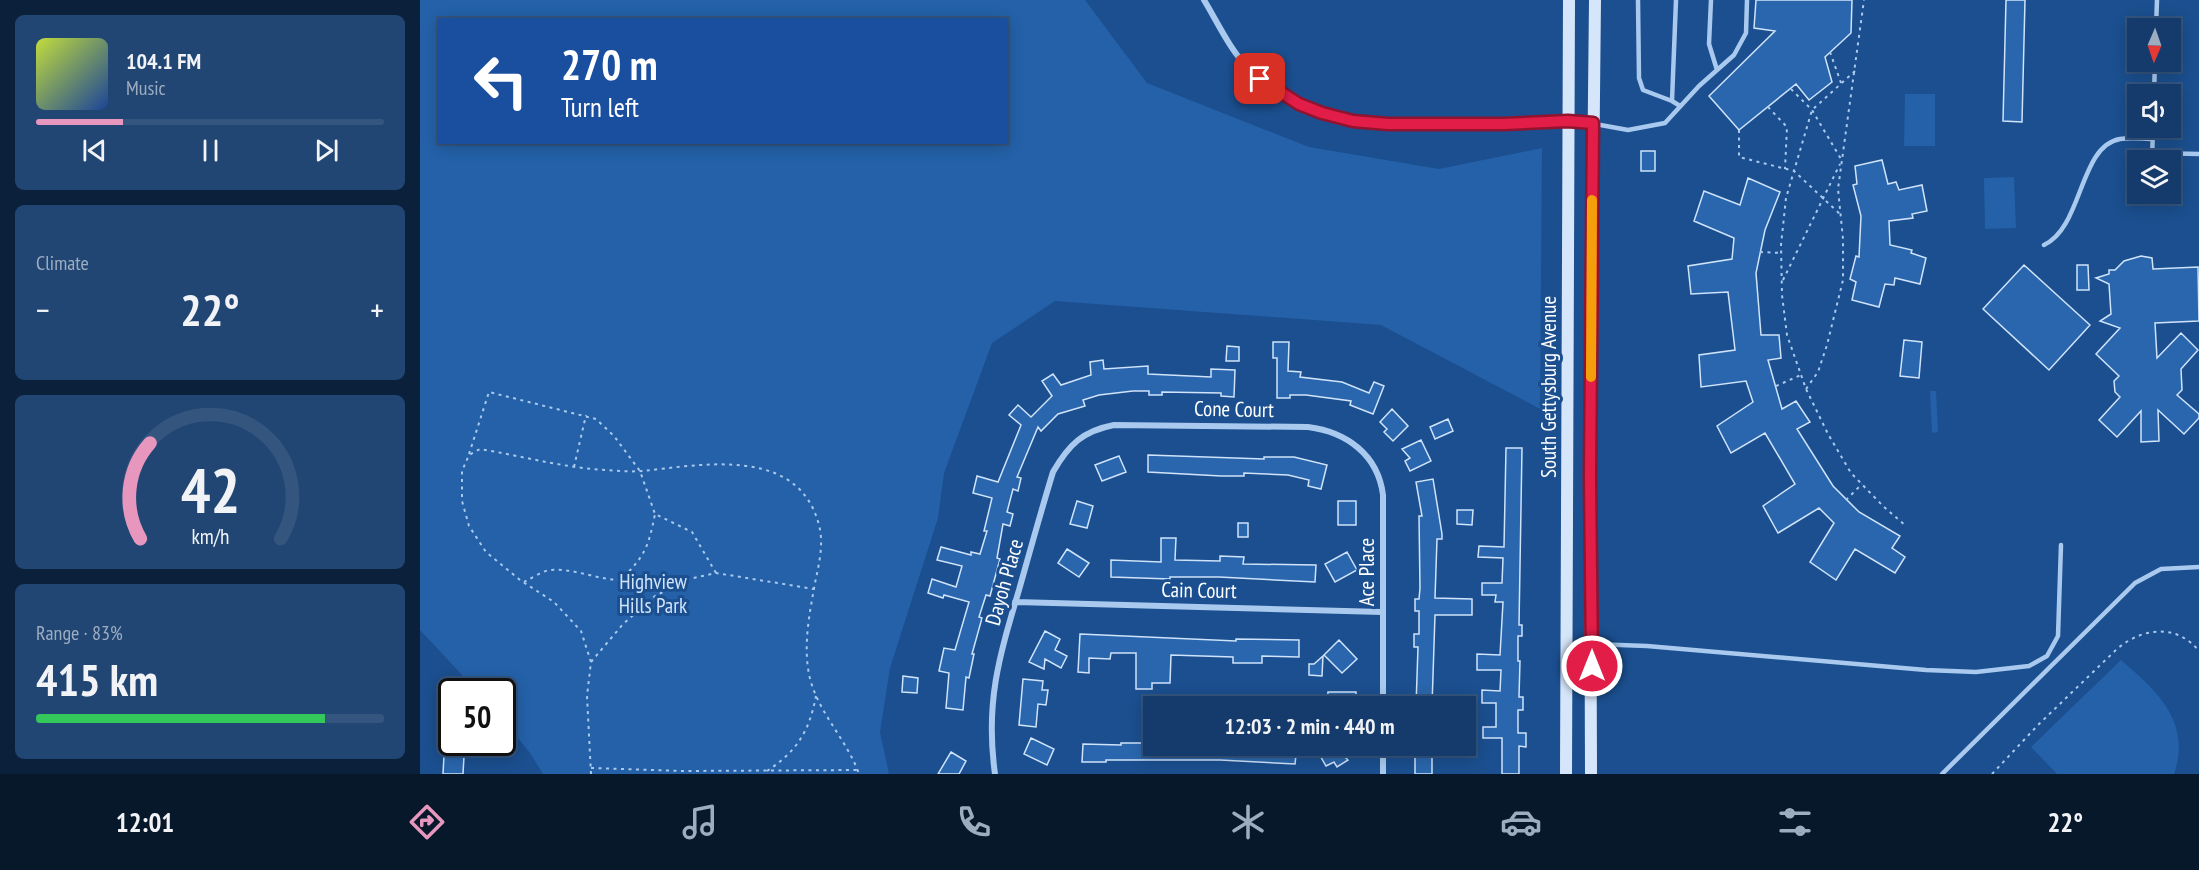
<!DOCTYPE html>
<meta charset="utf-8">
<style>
body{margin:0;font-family:"PT Sans Narrow",sans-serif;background:#214673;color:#f1f3f6;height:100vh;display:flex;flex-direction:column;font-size:22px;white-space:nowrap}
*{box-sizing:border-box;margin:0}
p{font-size:20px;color:#9dadc1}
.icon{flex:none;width:33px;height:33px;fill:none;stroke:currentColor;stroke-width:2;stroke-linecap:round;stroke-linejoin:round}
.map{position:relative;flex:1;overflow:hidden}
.drawer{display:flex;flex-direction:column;gap:15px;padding:15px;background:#0b203b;width:420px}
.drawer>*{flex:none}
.top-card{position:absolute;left:18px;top:18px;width:570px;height:126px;border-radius:0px;box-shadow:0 3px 15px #0003,0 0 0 2px #33557e;background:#1a4fa0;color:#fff;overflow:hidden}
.needle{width:39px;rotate:182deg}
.tools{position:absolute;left:1707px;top:18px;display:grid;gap:12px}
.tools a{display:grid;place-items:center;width:54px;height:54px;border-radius:0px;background:#143b6b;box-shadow:0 3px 15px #0003,0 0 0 2px #33557e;font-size:30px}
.speed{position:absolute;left:18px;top:678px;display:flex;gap:12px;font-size:30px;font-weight:700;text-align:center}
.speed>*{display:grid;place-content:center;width:78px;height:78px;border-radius:50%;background:#143b6b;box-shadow:0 3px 15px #0003,0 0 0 2px #33557e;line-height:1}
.speed .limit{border:3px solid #111;border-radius:9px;background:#fff;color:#111}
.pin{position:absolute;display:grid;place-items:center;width:51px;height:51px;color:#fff;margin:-26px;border-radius:12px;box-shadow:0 3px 9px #0006}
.me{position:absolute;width:66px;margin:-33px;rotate:0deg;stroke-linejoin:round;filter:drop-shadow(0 0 4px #0008)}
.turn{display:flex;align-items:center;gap:21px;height:126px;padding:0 24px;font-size:27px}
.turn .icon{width:78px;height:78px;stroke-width:2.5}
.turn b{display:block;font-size:42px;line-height:51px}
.big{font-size:45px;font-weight:600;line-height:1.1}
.drawer .card{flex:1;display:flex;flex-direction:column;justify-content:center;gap:9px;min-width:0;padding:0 21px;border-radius:9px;background:#214673}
.drawer .dial{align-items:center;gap:0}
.dial svg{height:156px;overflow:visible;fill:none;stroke:#33557e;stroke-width:7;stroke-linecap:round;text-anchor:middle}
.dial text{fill:#f1f3f6;stroke:none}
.song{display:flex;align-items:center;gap:18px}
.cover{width:72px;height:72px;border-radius:9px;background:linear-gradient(135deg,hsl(70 70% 55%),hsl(220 70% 35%))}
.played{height:6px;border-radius:3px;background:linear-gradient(90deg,#e797bd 25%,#33557e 25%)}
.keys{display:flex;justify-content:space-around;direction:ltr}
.heat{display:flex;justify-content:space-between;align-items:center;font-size:33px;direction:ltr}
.charge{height:9px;border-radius:4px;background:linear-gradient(90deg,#34c759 83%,#33557e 0)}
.trip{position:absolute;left:723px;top:696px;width:333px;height:60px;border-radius:0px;background:#143b6b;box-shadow:0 3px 15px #0003,0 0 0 2px #33557e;font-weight:600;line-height:60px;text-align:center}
.tab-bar{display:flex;height:96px;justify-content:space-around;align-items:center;background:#08182b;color:#9dadc1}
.tab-bar .icon{width:42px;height:42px}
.tab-bar .selected{color:#e797bd}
.tab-bar b{font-size:27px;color:#f1f3f6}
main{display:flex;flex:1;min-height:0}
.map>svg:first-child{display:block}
.green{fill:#2461a8;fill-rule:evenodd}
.building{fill:#2a66ad;stroke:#cfe3fa;stroke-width:1.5}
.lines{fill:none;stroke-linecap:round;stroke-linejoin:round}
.path{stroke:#a9c9ee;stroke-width:2;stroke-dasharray:3 4.5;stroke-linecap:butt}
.lane{stroke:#a9c9ee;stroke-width:4.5}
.street{stroke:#a9c9ee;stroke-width:6}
.secondary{stroke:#d6e6fa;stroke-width:12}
.route-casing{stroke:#92132f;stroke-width:15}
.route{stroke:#e11d48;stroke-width:10}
.slow{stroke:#f59e0b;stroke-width:10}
.labels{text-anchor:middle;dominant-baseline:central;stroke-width:6;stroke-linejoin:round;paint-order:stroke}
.street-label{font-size:21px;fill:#fff;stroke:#1b4f8f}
.park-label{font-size:21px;fill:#cfe3fa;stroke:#1b4f8f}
</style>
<main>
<section class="drawer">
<div class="card">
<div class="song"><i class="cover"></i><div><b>104.1 FM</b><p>Music</p></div></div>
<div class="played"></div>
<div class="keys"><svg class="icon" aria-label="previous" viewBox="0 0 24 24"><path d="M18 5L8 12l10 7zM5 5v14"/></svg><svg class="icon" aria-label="pause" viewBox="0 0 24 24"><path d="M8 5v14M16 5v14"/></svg><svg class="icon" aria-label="next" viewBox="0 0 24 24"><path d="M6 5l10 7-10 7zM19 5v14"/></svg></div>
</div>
<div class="card"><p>Climate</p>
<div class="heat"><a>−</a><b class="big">22°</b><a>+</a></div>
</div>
<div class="card dial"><svg viewBox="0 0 100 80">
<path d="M14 69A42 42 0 1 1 86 69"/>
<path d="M14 69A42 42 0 0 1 19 20" stroke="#e797bd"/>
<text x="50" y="56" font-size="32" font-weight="700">42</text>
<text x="50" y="72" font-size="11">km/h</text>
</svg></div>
<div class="card"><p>Range · 83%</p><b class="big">415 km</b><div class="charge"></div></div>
</section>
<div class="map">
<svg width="1779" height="774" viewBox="0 0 1779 774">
<rect width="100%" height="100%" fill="#1b4f8f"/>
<!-- green -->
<path class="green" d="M0,0H665L727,83L889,147L1019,169L1122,148L1120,409L961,325L635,301L572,343L524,473L518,518L470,668L460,732L469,774H123L110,753L83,720L82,692L57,691L0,630ZM20,20H586V142H20Z
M1485,94H1515V146H1484Z
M1594,177L1596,228L1565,229L1564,178Z
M1510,391H1516L1518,432L1512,433Z
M1701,660C1737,691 1772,722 1754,774H1637L1611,747Z"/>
<!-- building -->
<path class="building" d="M1336,0H1432L1431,33L1405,57L1412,82L1389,100L1376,84L1319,130L1289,96L1355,31L1334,28Z
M1586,0H1605L1602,122L1583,121Z
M1221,151H1235V171H1221Z
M1462,160L1468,184L1476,182L1479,190L1502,185L1507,211L1492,214L1493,218L1469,221L1470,245L1492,250L1491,253L1506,258L1500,284L1475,278L1474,285L1465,284L1459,307L1432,300L1436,282L1430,279L1436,256L1439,257L1441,216L1433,185L1437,184L1435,166Z
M1328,178L1360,192L1345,230L1336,273L1341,335H1359L1361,358L1348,360L1362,409L1376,401L1390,422L1377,429L1413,486L1439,512L1480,536L1472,548L1485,557L1475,573L1435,549L1416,580L1390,562L1414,523L1399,508L1358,533L1343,506L1375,484L1345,433L1311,453L1297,426L1333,402L1326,381L1281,387L1279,355L1315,350L1308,292L1271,294L1268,266L1312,259L1314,238L1274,221L1284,191L1320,205Z
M1721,256L1732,258L1733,269L1778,267L1779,321L1735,323L1737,358L1761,333L1778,350L1761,369L1762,390L1757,395L1779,414V418L1764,434L1738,410L1739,441L1721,442V411L1697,437L1679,420L1700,397L1695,392L1694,381L1699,376L1676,354L1700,328L1680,321L1691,314L1689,284L1676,278L1689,274V270H1695L1704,261Z
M1604,265L1670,325L1629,370L1563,309Z
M1657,265H1668L1669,290H1657Z
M1484,340L1502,342L1499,378L1480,376Z
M853,342H869L868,371L881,372L880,377L922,382L949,393L954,382L964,386L953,414L930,405L931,401L886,395H870V398H857V358H853Z
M807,346L819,347V361H806Z
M683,360L684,369L728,366V374L791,377V369L815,370L814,397L801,396V393L742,392V395H729V391H713L679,395L663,400L665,406L638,414L621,431L618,427L597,477L601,478L598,491L593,489L587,512L593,514L590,526L583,524L577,558L580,559L570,596L566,595L559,617L562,618L552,654H554L549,678L546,677L543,710L526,708L529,673L519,671L524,648L535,650L549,602L524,595L523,598L508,593L512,579L536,587L542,566L517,560L521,547L551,555V552L560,554L567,531H564L572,498L553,493L557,476L578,482L601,425L589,415L598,405L611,417L632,396L622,381L633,374L641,385L671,375L670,362Z
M972,409L988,426L973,441L964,432L967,429L960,422Z
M1028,419L1033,431L1015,439L1010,427Z
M1001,440L1011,461L990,471L985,461L990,458L982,449Z
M1086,448H1102L1099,625H1102V636H1098V661H1100L1099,697H1103V710H1098V733H1106V747L1099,746V774H1082V738H1063V727H1076V703H1062V690L1080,691L1081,670H1057V654L1080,655L1083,602H1075L1076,595H1062V583H1082L1083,558L1058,557L1059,546L1084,547Z
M728,455L844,459V457H874L907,465L901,489L888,486L889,480L868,475L824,473V476H801L728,472Z
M699,456L706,472L682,481L675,465Z
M1013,479L1022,534V539H1017L1015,598L1052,599V615H1015L1012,706H996L998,647H994V634H999V611H995V599H999L1000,588L999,516H1002L996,482Z
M657,501L673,506L667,528L650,524Z
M918,501H936V525H918Z
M1037,510H1053L1052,525L1037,524Z
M818,523H828V537H818Z
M741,538H756L755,560L800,561V556L824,557L823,564L896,565L895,582L799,577H750V579L691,577V560L741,562Z
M647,549L669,563L659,577L638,563Z
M927,552L937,570L915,582L905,564Z
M625,631L640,639L635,650L647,656L641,668L625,659L624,669L609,662Z
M660,634L816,641V639L879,640V657L842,656V663H813V657L751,655L750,683H732V689H716V653H691L690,659L669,658V673L658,672Z
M919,640L937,659L922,673L904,655Z
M903,656L902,676L889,675V664H894Z
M483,676L498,678L497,693L482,692Z
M603,679L623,681L622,690H628L626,705L618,704L616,727L599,725Z
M908,692H936V706H907Z
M611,738L634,749L627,765L604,754Z
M701,743H725V746H877L875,764L800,760H686V762H662L663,744L701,745Z
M909,746H945L925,757L928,760L917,767L914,762L906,766L898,752Z
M995,746H1012V774H995Z
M531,752L546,761L539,774H518Z
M24,755L44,756L43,774H23Z"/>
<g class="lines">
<!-- path -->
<path class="path" d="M1410,52L1421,83
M1435,71L1392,110L1366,198L1361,245L1362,295L1367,335L1386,389L1408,434L1431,473L1464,507L1486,526
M1371,89L1392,110L1421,159
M1348,107L1367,127L1365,169
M1319,130V157L1374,171L1421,215
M1340,252L1361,253
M1363,280L1420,164
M1356,386L1381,375
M1386,389L1398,372L1407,345L1423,280V239L1418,189L1444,0
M49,454L69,392L176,419L194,436L220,471L235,514L272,532L296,573
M154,467L166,415
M1426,500L1442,484
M104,582C112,578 122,571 130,570C155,568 177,580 201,580C225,555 228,549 235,514
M171,662L203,624L235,596L269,579L296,573L394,589
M171,768L264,771L438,770
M347,771C377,751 389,732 396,696
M171,774L167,696L171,662L161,631L134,602L100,580L66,552L49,526L42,501V471L49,455L60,449C102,456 144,468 186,470C198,471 210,472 222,471C282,465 378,445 399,525C404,544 399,564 395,583C390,611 384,640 388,668C393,708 426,737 439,774
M1572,774L1618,725L1698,648C1724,627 1757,624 1779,651"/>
<!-- lane -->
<path class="lane" d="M1218,0L1219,78L1223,90L1252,101L1260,106
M1291,0L1289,44L1297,70
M1736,28L1737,0
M1734,94L1735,62
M1252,101L1256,0
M1175,124L1208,130L1245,123L1279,86L1314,55L1326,33L1327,0
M1733,153L1779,154
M1732,160L1733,128
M1624,245C1663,227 1659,146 1700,139C1711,137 1723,139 1733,139
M1172,644L1227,646L1506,670L1556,672L1609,666L1627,656L1638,636L1641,545
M1522,774L1715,583L1741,569L1779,567"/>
<!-- street -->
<path class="street" d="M784,0C798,23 810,50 829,69C914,156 1064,114 1173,123
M595,602L962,612
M963,746V774
M575,774C565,703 579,657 599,590C610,551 621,511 633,472C649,444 663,431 694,425L888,427C927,432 958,455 963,495V706"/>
<!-- secondary -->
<path class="secondary" d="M1146,774L1149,0
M1171,774L1170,476L1175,0"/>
</g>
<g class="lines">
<!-- route casing -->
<g class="route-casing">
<path id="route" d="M840,79L879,104L902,113L933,121L968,124H1084L1148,121L1173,123L1170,476L1172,666"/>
</g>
<!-- route -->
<use href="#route" class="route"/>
<!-- slow -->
<path class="slow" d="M1171,377L1172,200"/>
</g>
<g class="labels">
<!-- street labels -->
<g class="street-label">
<text transform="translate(1128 387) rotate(-90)">South Gettysburg Avenue</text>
<text transform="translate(814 409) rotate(1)">Cone Court</text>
<text transform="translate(946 572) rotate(-90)">Ace Place</text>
<text transform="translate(584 582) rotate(-74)">Dayoh Place</text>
<text transform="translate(779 590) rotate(1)">Cain Court</text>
</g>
<!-- park labels -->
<g class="park-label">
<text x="233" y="581">Highview<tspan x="233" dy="24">Hills Park</tspan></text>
</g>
</g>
</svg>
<div class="tools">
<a><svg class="needle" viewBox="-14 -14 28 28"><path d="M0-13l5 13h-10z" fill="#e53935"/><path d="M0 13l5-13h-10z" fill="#9dadc1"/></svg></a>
<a><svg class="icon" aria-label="sound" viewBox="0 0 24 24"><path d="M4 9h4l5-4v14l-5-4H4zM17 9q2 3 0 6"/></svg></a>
<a><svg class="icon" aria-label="layers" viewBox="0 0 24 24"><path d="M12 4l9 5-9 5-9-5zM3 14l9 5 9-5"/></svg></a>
</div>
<div class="speed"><div class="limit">50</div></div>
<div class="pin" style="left:840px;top:79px;background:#d93025"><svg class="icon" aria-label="arrive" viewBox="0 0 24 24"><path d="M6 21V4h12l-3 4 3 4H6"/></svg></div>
<svg class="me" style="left:1172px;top:666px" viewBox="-20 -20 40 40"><circle r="17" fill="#e11d48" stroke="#fff" stroke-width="3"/><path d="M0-11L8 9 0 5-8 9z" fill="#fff"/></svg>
<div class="trip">12:03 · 2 min · 440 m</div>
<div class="top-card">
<div class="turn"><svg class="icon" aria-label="left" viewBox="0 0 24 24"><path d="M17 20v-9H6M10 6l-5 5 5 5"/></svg><div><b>270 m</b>Turn left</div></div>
</div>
</div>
</main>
<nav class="tab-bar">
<b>12:01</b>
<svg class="icon selected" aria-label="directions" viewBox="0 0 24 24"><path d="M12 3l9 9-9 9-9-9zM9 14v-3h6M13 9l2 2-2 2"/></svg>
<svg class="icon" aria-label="music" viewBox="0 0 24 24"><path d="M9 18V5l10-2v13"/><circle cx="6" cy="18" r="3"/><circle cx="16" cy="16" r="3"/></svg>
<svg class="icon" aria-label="phone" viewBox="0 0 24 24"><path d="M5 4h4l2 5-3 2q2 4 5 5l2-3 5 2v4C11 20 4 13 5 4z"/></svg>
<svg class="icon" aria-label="climate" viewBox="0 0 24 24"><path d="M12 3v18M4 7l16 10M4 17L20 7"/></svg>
<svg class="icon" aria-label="car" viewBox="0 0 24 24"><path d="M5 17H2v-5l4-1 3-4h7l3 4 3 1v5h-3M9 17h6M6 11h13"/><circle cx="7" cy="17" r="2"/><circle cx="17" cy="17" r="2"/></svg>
<svg class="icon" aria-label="filters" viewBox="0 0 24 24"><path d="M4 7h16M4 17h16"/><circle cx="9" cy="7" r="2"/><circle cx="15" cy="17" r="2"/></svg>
<b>22°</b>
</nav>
